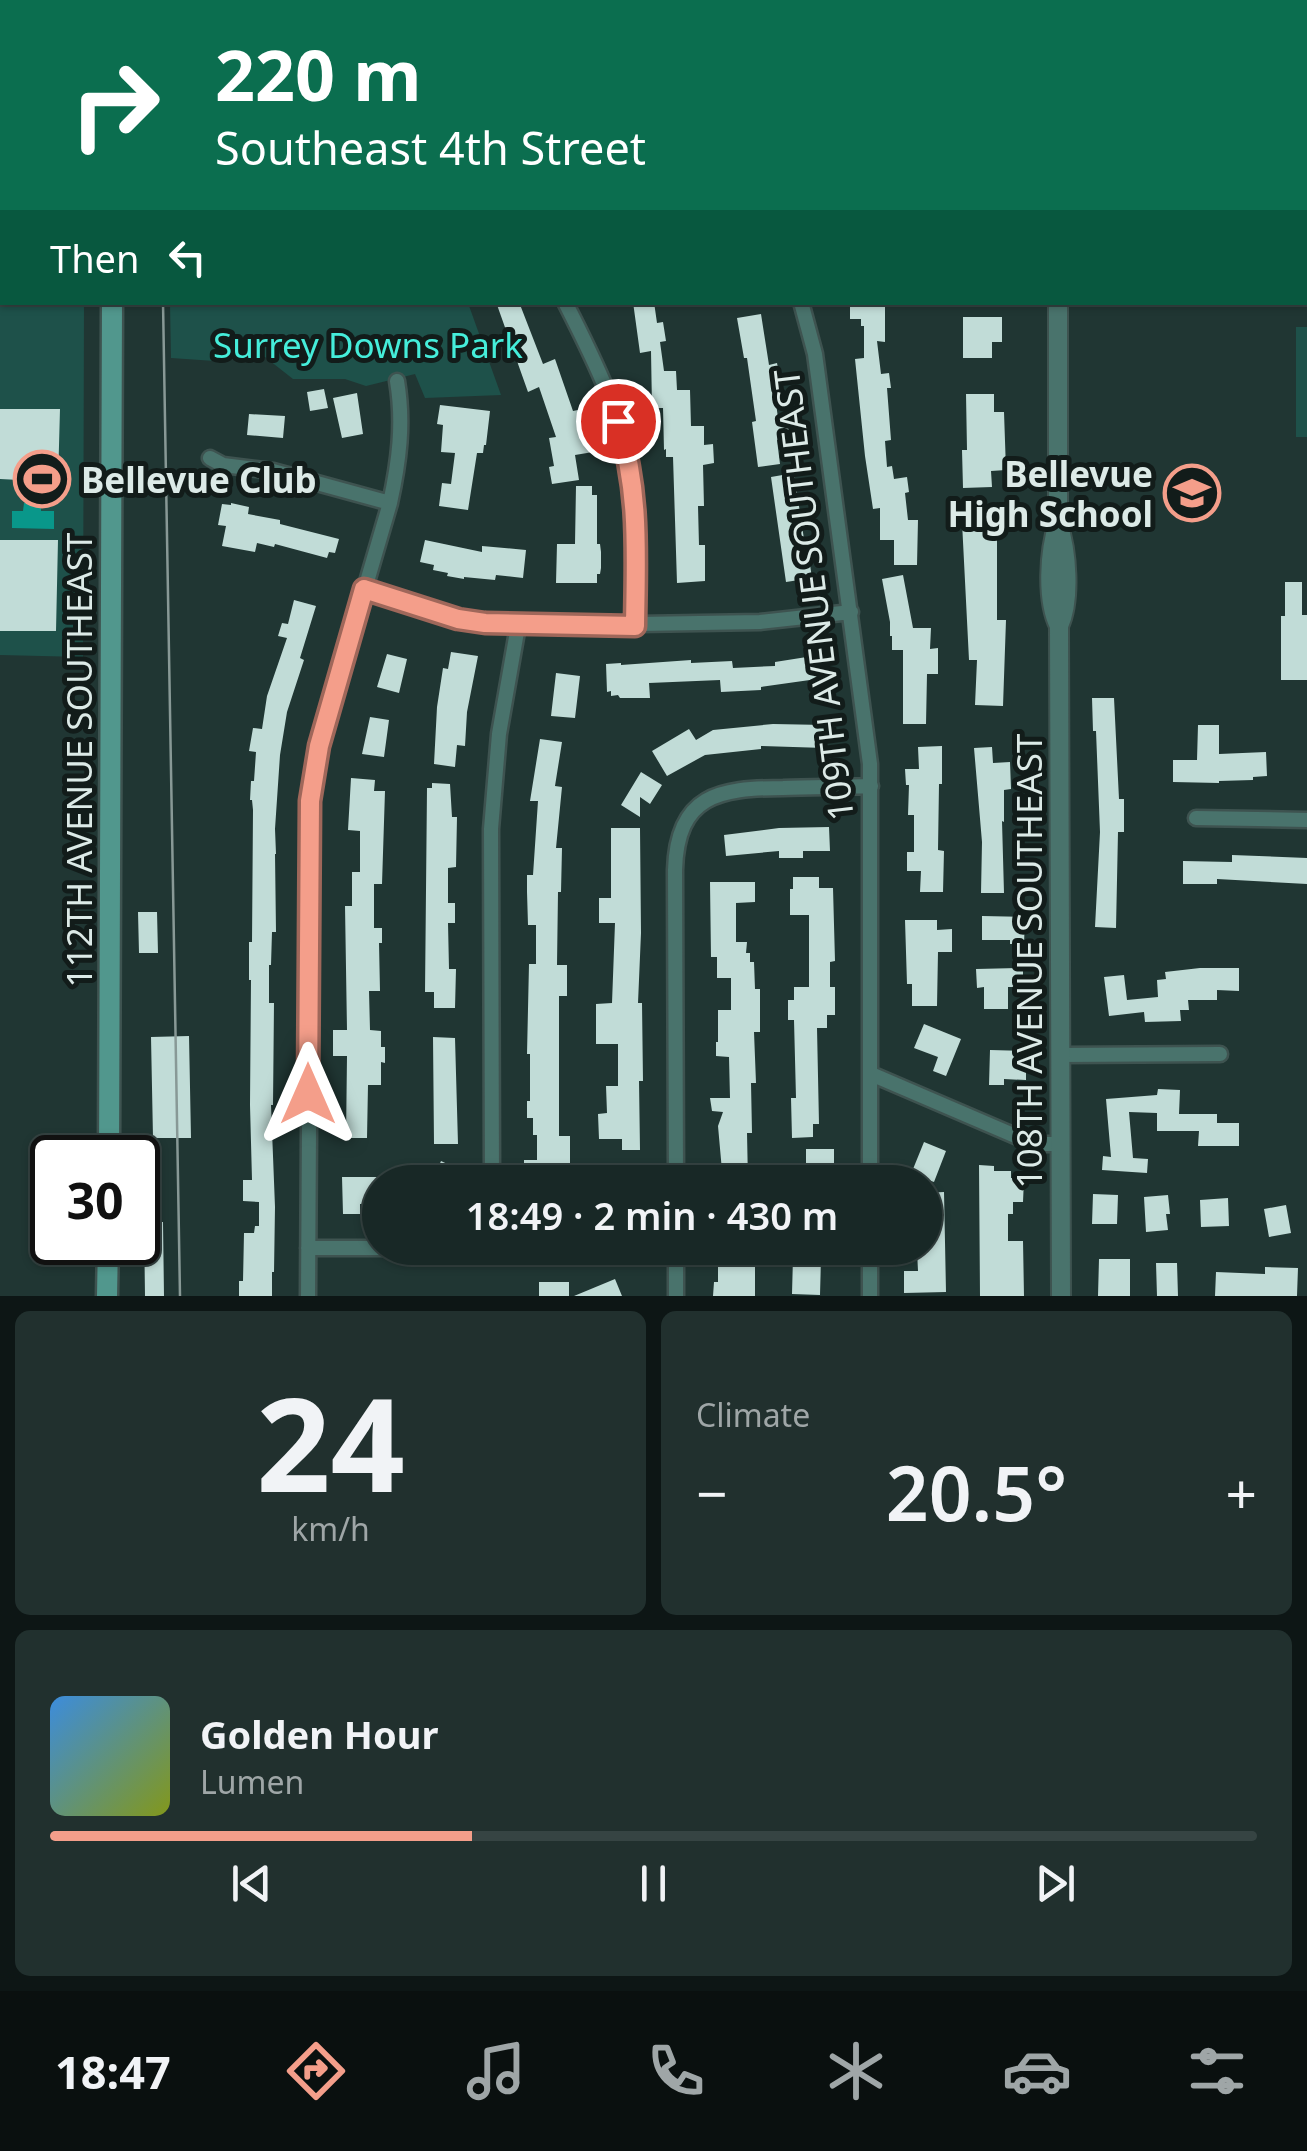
<!DOCTYPE html>
<meta charset="utf-8">
<style>
body{margin:0;font-family:"Noto Sans",sans-serif;background:#21302e;color:#f1f3f6;height:100vh;display:flex;flex-direction:column;font-size:38px;white-space:nowrap}
*{box-sizing:border-box;margin:0}
p{font-size:32px;color:#9fa6a7}
.icon{flex:none;width:55px;height:55px;fill:none;stroke:currentColor;stroke-width:2;stroke-linecap:round;stroke-linejoin:round}
.map{position:relative;height:1296px;overflow:hidden}
.panel{display:flex;flex-direction:column;gap:15px;padding:15px;background:#0d1615;flex:1}
.panel>*{flex:none}
.guide{position:absolute;left:0px;top:0px;width:1308px;height:305px;box-shadow:0 2px 8px #0004,0 0 0 2px #364443;background:#0b6e4f;color:#fff;overflow:hidden}
.speed{position:absolute;left:30px;top:1135px;display:flex;gap:20px;font-size:50px;font-weight:700;text-align:center}
.speed>*{display:grid;place-content:center;width:130px;height:130px;border-radius:50%;background:#182826;box-shadow:0 2px 8px #0004,0 0 0 2px #364443;line-height:1}
.speed .limit{border:5px solid #111;border-radius:15px;background:#fff;color:#111}
.pin{position:absolute;display:grid;place-items:center;width:85px;height:85px;color:#fff;margin:-42px;border:5px solid #fff;border-radius:50%;box-shadow:0 2px 10px #0007}
.me{position:absolute;width:110px;margin:-55px;rotate:0deg;stroke-linejoin:round;filter:drop-shadow(0 0 8px #0008)}
.turn{display:flex;align-items:center;gap:35px;height:210px;padding:0 50px;font-size:45px}
.turn .icon{width:130px;height:130px;stroke-width:2.5}
.turn b{display:block;font-size:70px;line-height:85px}
.then{display:flex;align-items:center;height:95px;padding:0 50px;background:#0003;gap:20px;font-size:38px}
.big{font-size:75px;font-weight:600;line-height:1.1}
.panel .card{flex:1;display:flex;flex-direction:column;justify-content:center;gap:15px;min-width:0;padding:0 35px;border-radius:15px;background:#21302e}
.panel .dial{align-items:center;gap:0}
.dial b{font-size:130px;line-height:1}
.song{display:flex;align-items:center;gap:30px}
.cover{width:120px;height:120px;border-radius:15px;background:linear-gradient(135deg,hsl(210 70% 55%),hsl(70 70% 35%))}
.played{height:10px;border-radius:5px;background:linear-gradient(90deg,#f49e8a 35%,#364443 35%)}
.keys{display:flex;justify-content:space-around;direction:ltr}
.heat{display:flex;justify-content:space-between;align-items:center;font-size:55px;direction:ltr}
.panel .tiles{flex:1;display:grid;gap:15px;grid-template-columns:1fr 1fr}
.card:last-child{grid-column:span 2}
.trip{position:absolute;left:362px;top:1165px;width:580px;height:100px;border-radius:50px;background:#182826;box-shadow:0 2px 8px #0004,0 0 0 2px #364443;font-weight:600;line-height:100px;text-align:center}
.dock{display:flex;height:160px;justify-content:space-around;align-items:center;background:#0a100f;color:#9fa6a7}
.dock .icon{width:70px;height:70px}
.dock .selected{color:#f49e8a}
.dock b{font-size:45px;color:#f1f3f6}
.map>svg:first-child{display:block}
.green{fill:#1e514a}
.water{fill:#09978a}
.building{fill:#c1dcd7}
.lines{fill:none;stroke-linecap:round;stroke-linejoin:round}
.minor-casing{stroke:#3e5350;stroke-width:19}
.tertiary-casing{stroke:#3e5350;stroke-width:22}
.secondary-casing{stroke:#3e5350;stroke-width:25}
.minor{stroke:#49736c;stroke-width:14}
.tertiary{stroke:#49736c;stroke-width:18}
.secondary{stroke:#51978d;stroke-width:20}
.tram{stroke:#889996;stroke-width:2.5}
.route-casing{stroke:#9f675a;stroke-width:25}
.route{stroke:#f49e8a;stroke-width:18}
.labels{text-anchor:middle;dominant-baseline:central;stroke-width:10;stroke-linejoin:round;paint-order:stroke}
.park-label{font-size:35px;fill:#45edda;stroke:#121c1a}
.poi-label{font-size:35px;font-weight:bold;fill:#dceae7;stroke:#121c1a;text-anchor:end}
.street-label{font-size:35px;fill:#dceae7;stroke:#121c1a}
</style>
<div class="map">
<svg width="1307" height="1296" viewBox="0 0 1307 1296">
<rect width="100%" height="100%" fill="#203633"/>
<!-- green -->
<path class="green" d="M168,0H538V2H168Z
M0,206H2V302L84,303L83,657L0,655Z
M170,303H468L501,395L425,398L415,374L366,386L345,379H293L265,357L215,361L171,358Z
M1296,327H1307V437H1296Z"/>
<!-- water -->
<path class="water" d="M24,503H41V511H54V529L12,528V511H23Z"/>
<!-- building -->
<path class="building" d="M496,302H519L543,364L555,359L573,411L578,410L586,432L590,431L593,452L575,455L579,480L552,484L549,467L554,466L549,438L556,437L539,387L528,392Z
M633,302H654L657,323L663,322L666,341L660,342L664,371H676L677,390H690L691,426H704V445L713,444L714,463L703,465L704,506H698L699,545H705V581L677,583L673,457H666V449L664,450L663,408H652L651,351L640,353Z
M850,302L885,303V342L877,341L881,374L889,373L891,388H887L891,440L885,441L887,467L892,466L894,479L907,477L909,492L905,493L908,520H918L917,565H894V540H880V508L873,509L865,456L855,359L864,358V326H861V319H850Z
M761,314L769,365L777,363L780,380L773,381L778,418L788,417L791,437L777,440L780,464L758,467L752,422L756,421L747,358H744L737,318Z
M963,317H1002V342H992V358H963Z
M324,389L328,408L310,411L307,392Z
M357,393L363,434L342,438L333,398Z
M966,394H994V412H1004L1006,470L991,471L992,487L963,488L962,450H967Z
M440,405L490,411L486,445H484L483,453H477L468,510L439,506L442,483L451,484L455,453L441,452L443,425L437,424Z
M0,409H60L58,482L0,479Z
M249,414L285,416L283,438L247,435Z
M794,473L807,559L809,558L812,578L786,582L771,477Z
M576,486H592V495H597V544H600L601,552V568L600,574H597V583H556L557,544H575Z
M231,503L249,507L248,514L280,520V524L339,539L335,553L329,552L327,558L275,544L274,547L257,543L255,552L222,546L226,526L218,525L222,504L231,505Z
M989,513V527H997V620H1006L1003,706L975,705L977,660H969L962,522L963,514Z
M0,540H58L56,631H0Z
M425,540L482,552V546L526,550L523,578L496,575L495,580L464,577V579L447,576L448,573L433,570L434,565L420,562Z
M903,575L913,628H931L930,649L938,648V674H927L926,724H903V650H892V636H890V622L882,579Z
M1285,582H1302V615H1307V680H1281V616H1285Z
M294,600L316,606L300,658L304,660L287,712L280,755L275,829L276,854H275L276,932H272L271,965H269V1003H274L273,1105H271L275,1207L274,1272H272V1296H239V1281H243L244,1233H254L255,1226H259V1202L243,1201V1180H252L250,1105L251,980H249V942H252L253,810L252,800H250L251,781H254L256,752L249,751L253,728L262,729L267,696L287,638L278,636L282,623L288,624Z
M451,652L478,656L467,712L465,746L457,745L455,767L434,764L437,707L443,668L448,669Z
M387,654L407,659L399,693L377,687Z
M813,656L817,679L761,687V690L721,692L720,680L649,683L650,698H620L618,695L611,696V691L607,692L606,664L621,663V665L691,660V663L732,661L733,668L775,666V662Z
M556,673L580,676L575,718L551,716Z
M1092,698H1114L1119,799H1124V832H1118L1116,928L1095,927L1100,832L1096,731H1093Z
M370,717L389,720L384,757L362,754Z
M773,724L825,725V748L761,746V749L705,755L667,776L652,751L689,729L696,740L713,730Z
M1198,725H1219V754L1266,752L1267,776L1253,777V780L1219,781V783L1173,782V760H1197Z
M540,739L562,742L555,786L562,787L556,848H562L561,892H558L557,965H567V996H559V1136H570V1170H614V1182H532V1175H524V1160H537V1135H533V1118H527V1101H530V1054H527L529,964H536V925H528L527,892V875H533L538,801H530Z
M942,746V784H939L938,850L944,851L943,892H920L921,871H907V852H914V815H908L909,785H906L905,769H919L918,747Z
M992,747L993,763L1010,762L1011,789L1004,790V822L1002,821L1004,893H981L982,842L974,748Z
M641,772L662,785L650,804L640,797V817L621,805Z
M351,778L375,780L374,791H385L382,884H374V928H382V943H379L380,991H369L370,1030L381,1031V1047H385V1063L381,1062V1085H368L367,1138H346L347,1056H333V1030H347L345,906H352V872H360V831L348,830Z
M432,783L450,784L452,817H457L456,867L448,868V903H455V923H448L449,969H456L455,1008H434V992H425L427,788H432Z
M829,827L830,851H803V858H779V851L726,856L724,835L779,828Z
M611,828H640L641,933L638,1003H642L643,1081H639L640,1150H622V1139H599L598,1114L607,1113L606,1086H618V1044H596V1004L612,1003L615,923H599V898H611Z
M1232,855L1307,858V884L1217,879V884H1183V861L1232,862Z
M793,877H819V888H833L835,961L830,962V987H835V1015H827V1028H817L819,1124H813V1137L792,1138L791,1098H796L794,1020H788V1000H794V987H809V915H790V889H793Z
M710,882H755V902L736,903V942H747L746,953H750V962H754L755,989H760V1032H754L756,1083H751L752,1133H747L748,1182H723L718,1126L723,1112L712,1111L710,1098H730L729,1057L716,1056V1042H718V1010H731V978H717V957H711Z
M138,912H157L158,953H139Z
M982,916L1025,917L1024,944H1010V940H982Z
M905,920H937V930L952,929V952H938L937,1006H912V984H907Z
M1023,968V987H1008V1009H984V987L977,988L976,969Z
M1200,968H1239V991L1217,990V1000H1188L1189,1010H1180L1181,1021L1145,1022L1144,1012L1109,1016L1104,977L1124,975L1127,1000L1158,997L1157,980L1166,979L1165,972Z
M924,1024L961,1039L946,1076L933,1071L938,1057L914,1048Z
M189,1036L191,1138H153L151,1037Z
M433,1037L455,1038L458,1144H434Z
M990,1050L1026,1051V1080L1004,1079V1085H989Z
M1158,1089L1180,1090L1179,1114H1217V1123H1239V1146H1198L1199,1131H1157V1113L1129,1112L1133,1158L1148,1159L1147,1173L1102,1170L1103,1156L1111,1157L1106,1099L1157,1095Z
M924,1142L946,1151L934,1182L911,1174Z
M806,1149H834V1176H829V1182H806Z
M441,1161L460,1170L454,1182H432Z
M979,1165L994,1166V1171H1011V1178L1024,1179L1023,1202H1013V1214H1008V1241H1023L1024,1296H980Z
M342,1177H380V1204H360V1214H343Z
M944,1192L946,1292L904,1293V1271H918L917,1251H925V1193Z
M1093,1194L1118,1195L1117,1224H1092Z
M1168,1195L1170,1214H1166L1168,1230L1146,1232L1144,1197Z
M1228,1198L1229,1226L1201,1227L1200,1200Z
M1286,1205L1291,1233L1269,1237L1264,1209Z
M144,1222H163L164,1296H145Z
M793,1257L821,1258L820,1295L792,1294Z
M1099,1259H1130V1296H1098Z
M1156,1263H1177L1178,1296H1157Z
M718,1265H755V1296H713L714,1282H718Z
M1265,1267L1298,1268L1297,1296H1215L1216,1272L1265,1274Z
M615,1279L622,1296H574Z
M539,1282H569V1296H539Z"/>
<g class="lines">
<!-- minor casing -->
<g class="minor-casing">
<path id="minor" d="M749,2V0
M565,302C595,361 624,420 634,485C640,531 635,579 635,626
M801,302L815,354L870,764V1182
M210,458L223,465L273,471L390,503
M364,589L458,619L518,626L760,622L851,612
M1196,818L1307,820
M1060,1055L1220,1054
M871,1074L1034,1144H1061
M492,1182L491,829L499,734L518,626
M676,1182L675,870C677,795 719,788 783,788C812,787 842,787 871,786
M308,1248H676
M676,1248V1296
M308,1296L311,801L319,746L390,503C399,462 404,423 397,381
M870,1296V1248"/>
</g>
<!-- tertiary casing -->
<g class="tertiary-casing">
<path id="tertiary" d="M1059,2V0
M0,183H2
M1058,302V524C1067,550 1071,600 1059,626L1061,1296
M1058,524C1049,551 1046,600 1059,626"/>
</g>
<!-- secondary casing -->
<g class="secondary-casing">
<path id="secondary" d="M114,2V0
M109,1158L112,302
M107,1296L108,1242"/>
</g>
<!-- minor -->
<use href="#minor" class="minor"/>
<!-- tertiary -->
<use href="#tertiary" class="tertiary"/>
<!-- secondary -->
<use href="#secondary" class="secondary"/>
<!-- tram -->
<path class="tram" d="M162,2V0
M163,302L180,1296"/>
</g>
<g class="lines">
<!-- route casing -->
<g class="route-casing">
<path id="route" d="M308,1094L310,801L319,746L364,589L458,619L485,623L635,626C636,552 640,493 618,421"/>
</g>
<!-- route -->
<use href="#route" class="route"/>
</g>
<!-- icons -->
<defs>
<g id="stadium-ring" transform="scale(2.875)"><circle r="9.5" fill="#121c1a" stroke="#f49e8a" stroke-width="1.5"/><path d="M0-5a6.5 5 0 1 0 0 10a6.5 5 0 1 0 0-10ZM-3.5-1.8h7v3.6h-7Z" fill="#f49e8a"/></g>
<g id="school-ring" transform="scale(2.875)"><circle r="9.5" fill="#121c1a" stroke="#f49e8a" stroke-width="1.5"/><path d="M0-5L7-2L0 1L-7-2ZM-4 1L0 2.5L4 1V4Q0 6-4 4Z" fill="#f49e8a"/></g>
</defs>
<g fill-rule="evenodd">
<use href="#stadium-ring" x="42" y="479"/>
<use href="#school-ring" x="1192" y="493"/>
</g>
<g class="labels">
<!-- park labels -->
<g class="park-label">
<text x="368" y="344">Surrey Downs Park</text>
</g>
<!-- poi labels -->
<g class="poi-label">
<text x="1153" y="473">Bellevue<tspan x="1153" dy="40">High School</tspan></text>
<text x="81" y="479" text-anchor="start">Bellevue Club</text>
</g>
<!-- street labels -->
<g class="street-label">
<text transform="translate(813 595) rotate(-97)">109TH AVENUE SOUTHEAST</text>
<text transform="translate(78 760) rotate(-90)">112TH AVENUE SOUTHEAST</text>
<text transform="translate(1028 961) rotate(-90)">108TH AVENUE SOUTHEAST</text>
</g>
</g>
</svg>
<div class="speed"><div class="limit">30</div></div>
<div class="pin" style="left:618px;top:421px;background:#d93025"><svg class="icon" aria-label="arrive" viewBox="0 0 24 24"><path d="M6 21V4h12l-3 4 3 4H6"/></svg></div>
<svg class="me" style="left:308px;top:1094px" viewBox="-20 -20 40 40"><path d="M0-17L14 15 0 8-14 15z" fill="#f49e8a" stroke="#fff" stroke-width="4"/></svg>
<div class="trip">18:49 · 2 min · 430 m</div>
<div class="guide">
<div class="turn"><svg class="icon" aria-label="right" viewBox="0 0 24 24"><path d="M7 20v-9h11M14 6l5 5-5 5"/></svg><div><b>220 m</b>Southeast 4th Street</div></div>
<div class="then">Then<svg class="icon" aria-label="left" viewBox="0 0 24 24"><path d="M17 20v-9H6M10 6l-5 5 5 5"/></svg></div>
</div>
</div>
<section class="panel">
<div class="tiles">
<div class="card dial"><b>24</b><p>km/h</p></div>
<div class="card"><p>Climate</p>
<div class="heat"><a>−</a><b class="big">20.5°</b><a>+</a></div>
</div>
<div class="card">
<div class="song"><i class="cover"></i><div><b>Golden Hour</b><p>Lumen</p></div></div>
<div class="played"></div>
<div class="keys"><svg class="icon" aria-label="previous" viewBox="0 0 24 24"><path d="M18 5L8 12l10 7zM5 5v14"/></svg><svg class="icon" aria-label="pause" viewBox="0 0 24 24"><path d="M8 5v14M16 5v14"/></svg><svg class="icon" aria-label="next" viewBox="0 0 24 24"><path d="M6 5l10 7-10 7zM19 5v14"/></svg></div>
</div>
</div>
</section>
<nav class="dock">
<b>18:47</b>
<svg class="icon selected" aria-label="directions" viewBox="0 0 24 24"><path d="M12 3l9 9-9 9-9-9zM9 14v-3h6M13 9l2 2-2 2"/></svg>
<svg class="icon" aria-label="music" viewBox="0 0 24 24"><path d="M9 18V5l10-2v13"/><circle cx="6" cy="18" r="3"/><circle cx="16" cy="16" r="3"/></svg>
<svg class="icon" aria-label="phone" viewBox="0 0 24 24"><path d="M5 4h4l2 5-3 2q2 4 5 5l2-3 5 2v4C11 20 4 13 5 4z"/></svg>
<svg class="icon" aria-label="climate" viewBox="0 0 24 24"><path d="M12 3v18M4 7l16 10M4 17L20 7"/></svg>
<svg class="icon" aria-label="car" viewBox="0 0 24 24"><path d="M5 17H2v-5l4-1 3-4h7l3 4 3 1v5h-3M9 17h6M6 11h13"/><circle cx="7" cy="17" r="2"/><circle cx="17" cy="17" r="2"/></svg>
<svg class="icon" aria-label="filters" viewBox="0 0 24 24"><path d="M4 7h16M4 17h16"/><circle cx="9" cy="7" r="2"/><circle cx="15" cy="17" r="2"/></svg>
</nav>
